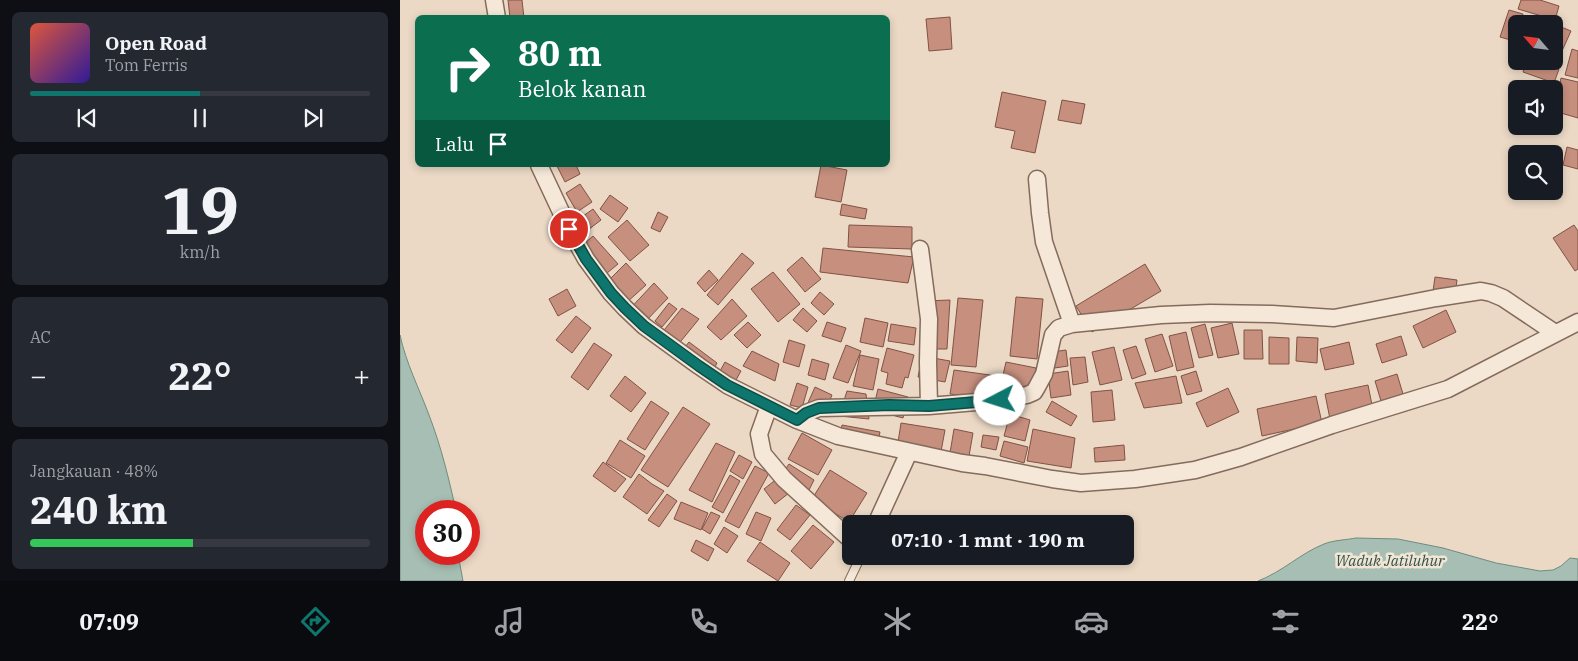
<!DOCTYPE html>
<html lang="id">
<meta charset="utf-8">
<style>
body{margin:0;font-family:"IBM Plex Serif",serif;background:#242831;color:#f1f3f6;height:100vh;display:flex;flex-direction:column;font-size:19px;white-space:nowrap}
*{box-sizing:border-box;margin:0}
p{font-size:16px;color:#9ea1a6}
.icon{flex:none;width:28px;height:28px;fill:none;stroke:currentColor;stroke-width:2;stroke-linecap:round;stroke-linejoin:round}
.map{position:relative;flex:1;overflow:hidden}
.panel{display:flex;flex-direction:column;gap:12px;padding:12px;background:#0d0f14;width:400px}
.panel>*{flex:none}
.guide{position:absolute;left:15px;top:15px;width:475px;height:152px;border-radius:8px;box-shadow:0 2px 8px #0003;background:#0b6e4f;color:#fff;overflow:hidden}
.needle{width:32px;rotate:298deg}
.buttons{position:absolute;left:1108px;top:15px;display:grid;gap:10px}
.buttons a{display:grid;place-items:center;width:55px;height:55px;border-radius:8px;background:#171b24;box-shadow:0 2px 8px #0003;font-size:25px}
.speed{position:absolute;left:15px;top:500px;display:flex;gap:10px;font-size:25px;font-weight:700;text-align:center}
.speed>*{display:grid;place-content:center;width:65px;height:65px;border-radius:50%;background:#171b24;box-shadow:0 2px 8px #0003;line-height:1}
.speed .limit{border:8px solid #d22;background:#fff;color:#111}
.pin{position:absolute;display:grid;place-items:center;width:42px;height:42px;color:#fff;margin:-21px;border:2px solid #fff;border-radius:50%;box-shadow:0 1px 5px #0007}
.me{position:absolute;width:55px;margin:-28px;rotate:265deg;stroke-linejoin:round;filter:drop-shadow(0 0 4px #0008)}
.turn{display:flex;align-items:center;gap:18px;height:105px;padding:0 20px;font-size:22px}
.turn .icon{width:65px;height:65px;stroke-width:2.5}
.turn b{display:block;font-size:35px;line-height:42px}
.then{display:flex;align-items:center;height:48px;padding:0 20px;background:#0003;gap:10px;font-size:19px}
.big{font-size:38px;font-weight:700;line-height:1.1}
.panel .tile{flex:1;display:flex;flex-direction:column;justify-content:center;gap:8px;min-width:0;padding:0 18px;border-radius:8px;background:#242831}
.panel .dial{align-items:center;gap:0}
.dial b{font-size:65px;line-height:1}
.song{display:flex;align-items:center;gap:15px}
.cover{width:60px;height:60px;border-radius:8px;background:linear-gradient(135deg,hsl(10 70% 55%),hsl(250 70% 35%))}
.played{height:5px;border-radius:2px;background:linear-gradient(90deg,#0f766e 50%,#363941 50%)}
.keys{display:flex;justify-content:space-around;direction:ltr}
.heat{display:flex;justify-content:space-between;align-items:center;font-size:28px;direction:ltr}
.charge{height:8px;border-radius:4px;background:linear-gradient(90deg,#34c759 48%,#363941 0)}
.trip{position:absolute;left:442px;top:515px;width:292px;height:50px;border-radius:8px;background:#171b24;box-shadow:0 2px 8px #0003;font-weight:700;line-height:50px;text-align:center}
.tab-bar{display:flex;height:80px;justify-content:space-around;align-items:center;background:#090b0e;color:#9ea1a6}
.tab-bar .icon{width:35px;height:35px}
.tab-bar .active{color:#0f766e}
.tab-bar b{font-size:22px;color:#f1f3f6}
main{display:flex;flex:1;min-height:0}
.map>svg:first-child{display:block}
.water{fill:#a6beb3;stroke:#6e8c7f}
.building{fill:#c68f7e;stroke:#825244}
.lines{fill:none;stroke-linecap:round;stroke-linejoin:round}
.lane-casing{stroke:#846b5c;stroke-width:10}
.street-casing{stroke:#846b5c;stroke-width:19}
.lane{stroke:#f6e8d8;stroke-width:8}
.street{stroke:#f6e8d8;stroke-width:16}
.route-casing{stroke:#0a4d48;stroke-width:12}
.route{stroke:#0f766e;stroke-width:9}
.labels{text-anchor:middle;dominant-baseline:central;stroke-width:5;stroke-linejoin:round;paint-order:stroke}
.water-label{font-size:15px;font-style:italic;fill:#30544c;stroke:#f3e5d4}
</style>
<main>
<section class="panel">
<div class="tile">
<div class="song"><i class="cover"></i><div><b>Open Road</b><p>Tom Ferris</p></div></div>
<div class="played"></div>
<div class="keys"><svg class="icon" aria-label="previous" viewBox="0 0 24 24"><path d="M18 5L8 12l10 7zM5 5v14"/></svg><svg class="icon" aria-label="pause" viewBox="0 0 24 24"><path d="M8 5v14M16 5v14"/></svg><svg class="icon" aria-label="next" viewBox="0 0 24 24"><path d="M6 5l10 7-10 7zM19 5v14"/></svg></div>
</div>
<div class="tile dial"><b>19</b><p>km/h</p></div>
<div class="tile"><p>AC</p>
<div class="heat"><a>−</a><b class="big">22°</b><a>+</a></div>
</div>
<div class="tile"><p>Jangkauan · 48%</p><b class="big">240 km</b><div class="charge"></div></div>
</section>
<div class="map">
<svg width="1178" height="581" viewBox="0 0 1178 581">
<rect width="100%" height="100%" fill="#ebd9c5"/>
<!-- water -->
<path class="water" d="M0,335C6,363 19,388 29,415C41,446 49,479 56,511H26V554H58L63,581H0Z
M956,538L998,539L1043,548L1096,563L1140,571L1153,570L1161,566L1170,558L1178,559V581H858C882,572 901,553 924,544C934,540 946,540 956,538Z"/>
<!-- building -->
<path class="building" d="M108,0H122L124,18H110Z
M1121,0H1140L1159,6L1155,20L1118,9Z
M1109,10L1123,14L1120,24H1116V35L1114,41L1100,37Z
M550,17L552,49L529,51L526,19Z
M1123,17L1141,22V24H1121Z
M1149,22L1171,31L1157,62L1154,60V24H1148Z
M1172,49L1178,51V78L1165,75Z
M1127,61H1140L1159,69L1154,83L1123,72Z
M1161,78L1178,82V118L1154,111Z
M602,92L646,101L635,153L611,148L615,131L595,127Z
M662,100L685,104L681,124L658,120Z
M1167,147L1178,150V169L1163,165Z
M159,165H176L180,174L165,182L157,166Z
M421,165L447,170L441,202L415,197Z
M180,184L192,202L177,212L166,193Z
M210,195L228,208L218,222L200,209Z
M442,204L467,209L465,219L440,215Z
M193,209L201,220L188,230L179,219Z
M258,212L268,217L260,232L251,228Z
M227,220L249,245L230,261L208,237Z
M449,225L512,227V249L448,247Z
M1174,225L1178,231V269L1175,271L1153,238Z
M193,236L218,264L201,278L177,250Z
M423,248L514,257L508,283L420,272Z
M342,253L354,263L318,305L307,295Z
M402,257L421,279L405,292L387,270Z
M226,263L246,285L226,303L207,282Z
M745,264L761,291L692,332L676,306Z
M309,270L318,280L305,292L297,283Z
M373,272L400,304L378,322L351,289Z
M1035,277L1057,280L1054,302L1032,298Z
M254,283L268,298L242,325L227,312Z
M167,289L176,306L158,316L149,299Z
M420,292L434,304L424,315L411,303Z
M616,297L643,299L637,359L610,356Z
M558,298L583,300L576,367L551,365Z
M332,299L347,316L321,340L307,327Z
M550,300L547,349H530L525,301Z
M269,303L277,309L262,327L255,321Z
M282,308L299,319L272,352L256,340Z
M403,308L417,321L407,332L393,320Z
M1046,310L1056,332L1023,348L1013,326Z
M176,316L191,328L172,353L156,340Z
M465,318L488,323L483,347L460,342Z
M348,322L361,335L347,348L334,335Z
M427,322L446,328L441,342L422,336Z
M832,323L839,354L818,358L811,328Z
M491,324L516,328L514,345L488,341Z
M805,324L813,355L799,358L791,328Z
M844,330H862L863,359H844Z
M786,332L794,367L777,371L769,336Z
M762,334L773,366L755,372L745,339Z
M1001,336L1007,355L982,363L976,344Z
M869,337L889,338V364H869Z
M897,337L918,338L917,363L896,361Z
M389,340L405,345L399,367L383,362Z
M289,342L317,363L309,378L277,357Z
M949,342L954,364L925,370L920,349Z
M194,343L212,355L188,390L171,377Z
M446,345L461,351L448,383L433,378Z
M736,346L746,374L732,379L723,350Z
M714,347L722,380L700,385L692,352Z
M487,348L514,355L508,378L505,377L502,388L486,384L488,373L481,371Z
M666,350L668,366L648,369L646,353Z
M352,351L379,364L375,381L343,366Z
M460,355L479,359L473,390L453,386Z
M522,356L550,361L545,382L518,377Z
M685,357L688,382L673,385L670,358Z
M412,359L429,364L425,380L408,375Z
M325,362L341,371L331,389L315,380Z
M606,362L636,368L632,390L601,384Z
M554,370L597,376L594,399L550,394Z
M668,371L671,395L651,398L648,374Z
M796,371L802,391L787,395L781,376Z
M997,374L1003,394L981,401L975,381Z
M225,376L246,393L231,412L210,396Z
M776,376L782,403L744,408L735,383Z
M397,383L408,387L402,408L390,405Z
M968,385L973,410L930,419L925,394Z
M415,387L432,395L425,412L407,405Z
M828,388L839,412L807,427L796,403Z
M478,389L508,397L503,418L473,410Z
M712,390L715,420L693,422L691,392Z
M447,391L466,394L469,419L439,416Z
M916,396L922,423L862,436L857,409Z
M251,401L269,413L245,450L227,439Z
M652,401L677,416L671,426L646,412Z
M283,407L310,424L268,487L241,470Z
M610,414L630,420L625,441L604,436Z
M501,423L545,430L540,457L497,449Z
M442,425L480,432L477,447L439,440Z
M554,429L573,433L569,456L550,453Z
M633,429L675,438L671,468L627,461Z
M402,433L432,450L418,475L388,459Z
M583,435L599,437L596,450L581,447Z
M220,440L245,456L231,478L206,463Z
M604,441L628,447L624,463L600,456Z
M316,443L335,452L312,502L289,490Z
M724,445L725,460L695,462L694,448Z
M339,455L352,462L343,479L330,471Z
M203,462L226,479L215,492L193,476Z
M389,464L414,480L407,494L382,474Z
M355,466L369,473L339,528L325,521Z
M430,470L467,493L449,522L412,499Z
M239,474L252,484L264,491L247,514L223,497Z
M330,475L340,481L323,513L312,507Z
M378,478L389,493L375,504L364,489Z
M267,494L277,501L259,527L248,520Z
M281,502L308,513L301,530L274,519Z
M396,505L410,515L390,540L377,530Z
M311,512L320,516L310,534L302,529Z
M356,512L371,518L361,541L346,534Z
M413,525L434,542L411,569L391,551Z
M324,527L338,536L327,553L314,544Z
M296,540L314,549L308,561L291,551Z
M360,542L390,563L378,581L347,561Z"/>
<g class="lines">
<!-- lane casing -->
<g class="lane-casing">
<path id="lane" d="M449,581L461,556"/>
</g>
<!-- street casing -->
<g class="street-casing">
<path id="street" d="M94,0L97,18
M139,165L169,229L186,259L211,293L225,308L244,326L299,366L327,385L397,420L438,436L562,463L585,466L652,479L681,483L735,479L795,470L841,457L932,425L1048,389L1178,322
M637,179L640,213L644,242L672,324
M520,249L529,319L528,362L529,406
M369,406L359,434L363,454L384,479L451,540
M397,420L406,413L419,408L529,406L600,400L627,395L634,392L637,387L644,374L653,335L659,328L672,324L761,315L810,313L872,314L934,318L1036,298L1081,291L1091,293L1103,298L1155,333
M476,524L509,452"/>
</g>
<!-- lane -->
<use href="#lane" class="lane"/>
<!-- street -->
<use href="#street" class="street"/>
</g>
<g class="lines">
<!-- route casing -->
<g class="route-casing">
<path id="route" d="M169,229L186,259L211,293L225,308L244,326L299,366L327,385L397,420L406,413L419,408L489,405L529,406L600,400"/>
</g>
<!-- route -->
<use href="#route" class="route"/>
</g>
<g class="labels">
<!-- water labels -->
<g class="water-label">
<text x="990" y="560">Waduk Jatiluhur</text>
</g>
</g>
</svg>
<div class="buttons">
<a><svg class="needle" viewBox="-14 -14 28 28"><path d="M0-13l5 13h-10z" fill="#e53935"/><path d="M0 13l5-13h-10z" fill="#9ea1a6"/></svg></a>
<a><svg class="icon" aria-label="sound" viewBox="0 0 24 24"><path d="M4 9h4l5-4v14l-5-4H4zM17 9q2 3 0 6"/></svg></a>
<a><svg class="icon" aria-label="search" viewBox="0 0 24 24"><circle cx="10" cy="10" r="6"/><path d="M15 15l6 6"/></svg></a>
</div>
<div class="speed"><div class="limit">30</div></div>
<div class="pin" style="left:169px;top:229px;background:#d93025"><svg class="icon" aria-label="arrive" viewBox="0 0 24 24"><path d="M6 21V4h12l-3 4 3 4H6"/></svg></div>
<svg class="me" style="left:600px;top:400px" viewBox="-20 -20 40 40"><circle r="19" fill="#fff"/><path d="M0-13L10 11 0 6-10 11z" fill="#0f766e"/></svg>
<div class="trip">07:10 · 1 mnt · 190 m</div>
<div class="guide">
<div class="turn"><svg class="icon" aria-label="right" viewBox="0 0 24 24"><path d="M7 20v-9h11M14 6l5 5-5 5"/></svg><div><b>80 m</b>Belok kanan</div></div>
<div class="then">Lalu<svg class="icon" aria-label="arrive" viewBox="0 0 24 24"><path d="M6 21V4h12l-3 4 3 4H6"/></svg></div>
</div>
</div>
</main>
<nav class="tab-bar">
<b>07:09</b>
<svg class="icon active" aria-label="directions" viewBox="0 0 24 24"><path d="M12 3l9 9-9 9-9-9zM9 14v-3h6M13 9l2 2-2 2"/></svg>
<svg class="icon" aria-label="music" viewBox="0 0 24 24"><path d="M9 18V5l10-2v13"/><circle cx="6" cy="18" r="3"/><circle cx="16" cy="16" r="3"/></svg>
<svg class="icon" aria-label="phone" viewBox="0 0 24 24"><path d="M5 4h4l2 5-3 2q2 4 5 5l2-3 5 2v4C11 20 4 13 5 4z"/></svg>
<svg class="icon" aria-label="climate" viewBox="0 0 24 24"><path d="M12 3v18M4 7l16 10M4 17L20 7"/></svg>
<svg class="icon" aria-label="car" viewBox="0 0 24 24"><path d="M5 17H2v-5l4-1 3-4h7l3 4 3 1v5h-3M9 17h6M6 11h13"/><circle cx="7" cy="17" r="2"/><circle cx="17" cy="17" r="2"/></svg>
<svg class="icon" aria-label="filters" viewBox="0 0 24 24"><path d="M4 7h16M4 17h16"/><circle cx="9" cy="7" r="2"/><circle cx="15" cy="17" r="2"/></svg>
<b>22°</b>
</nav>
